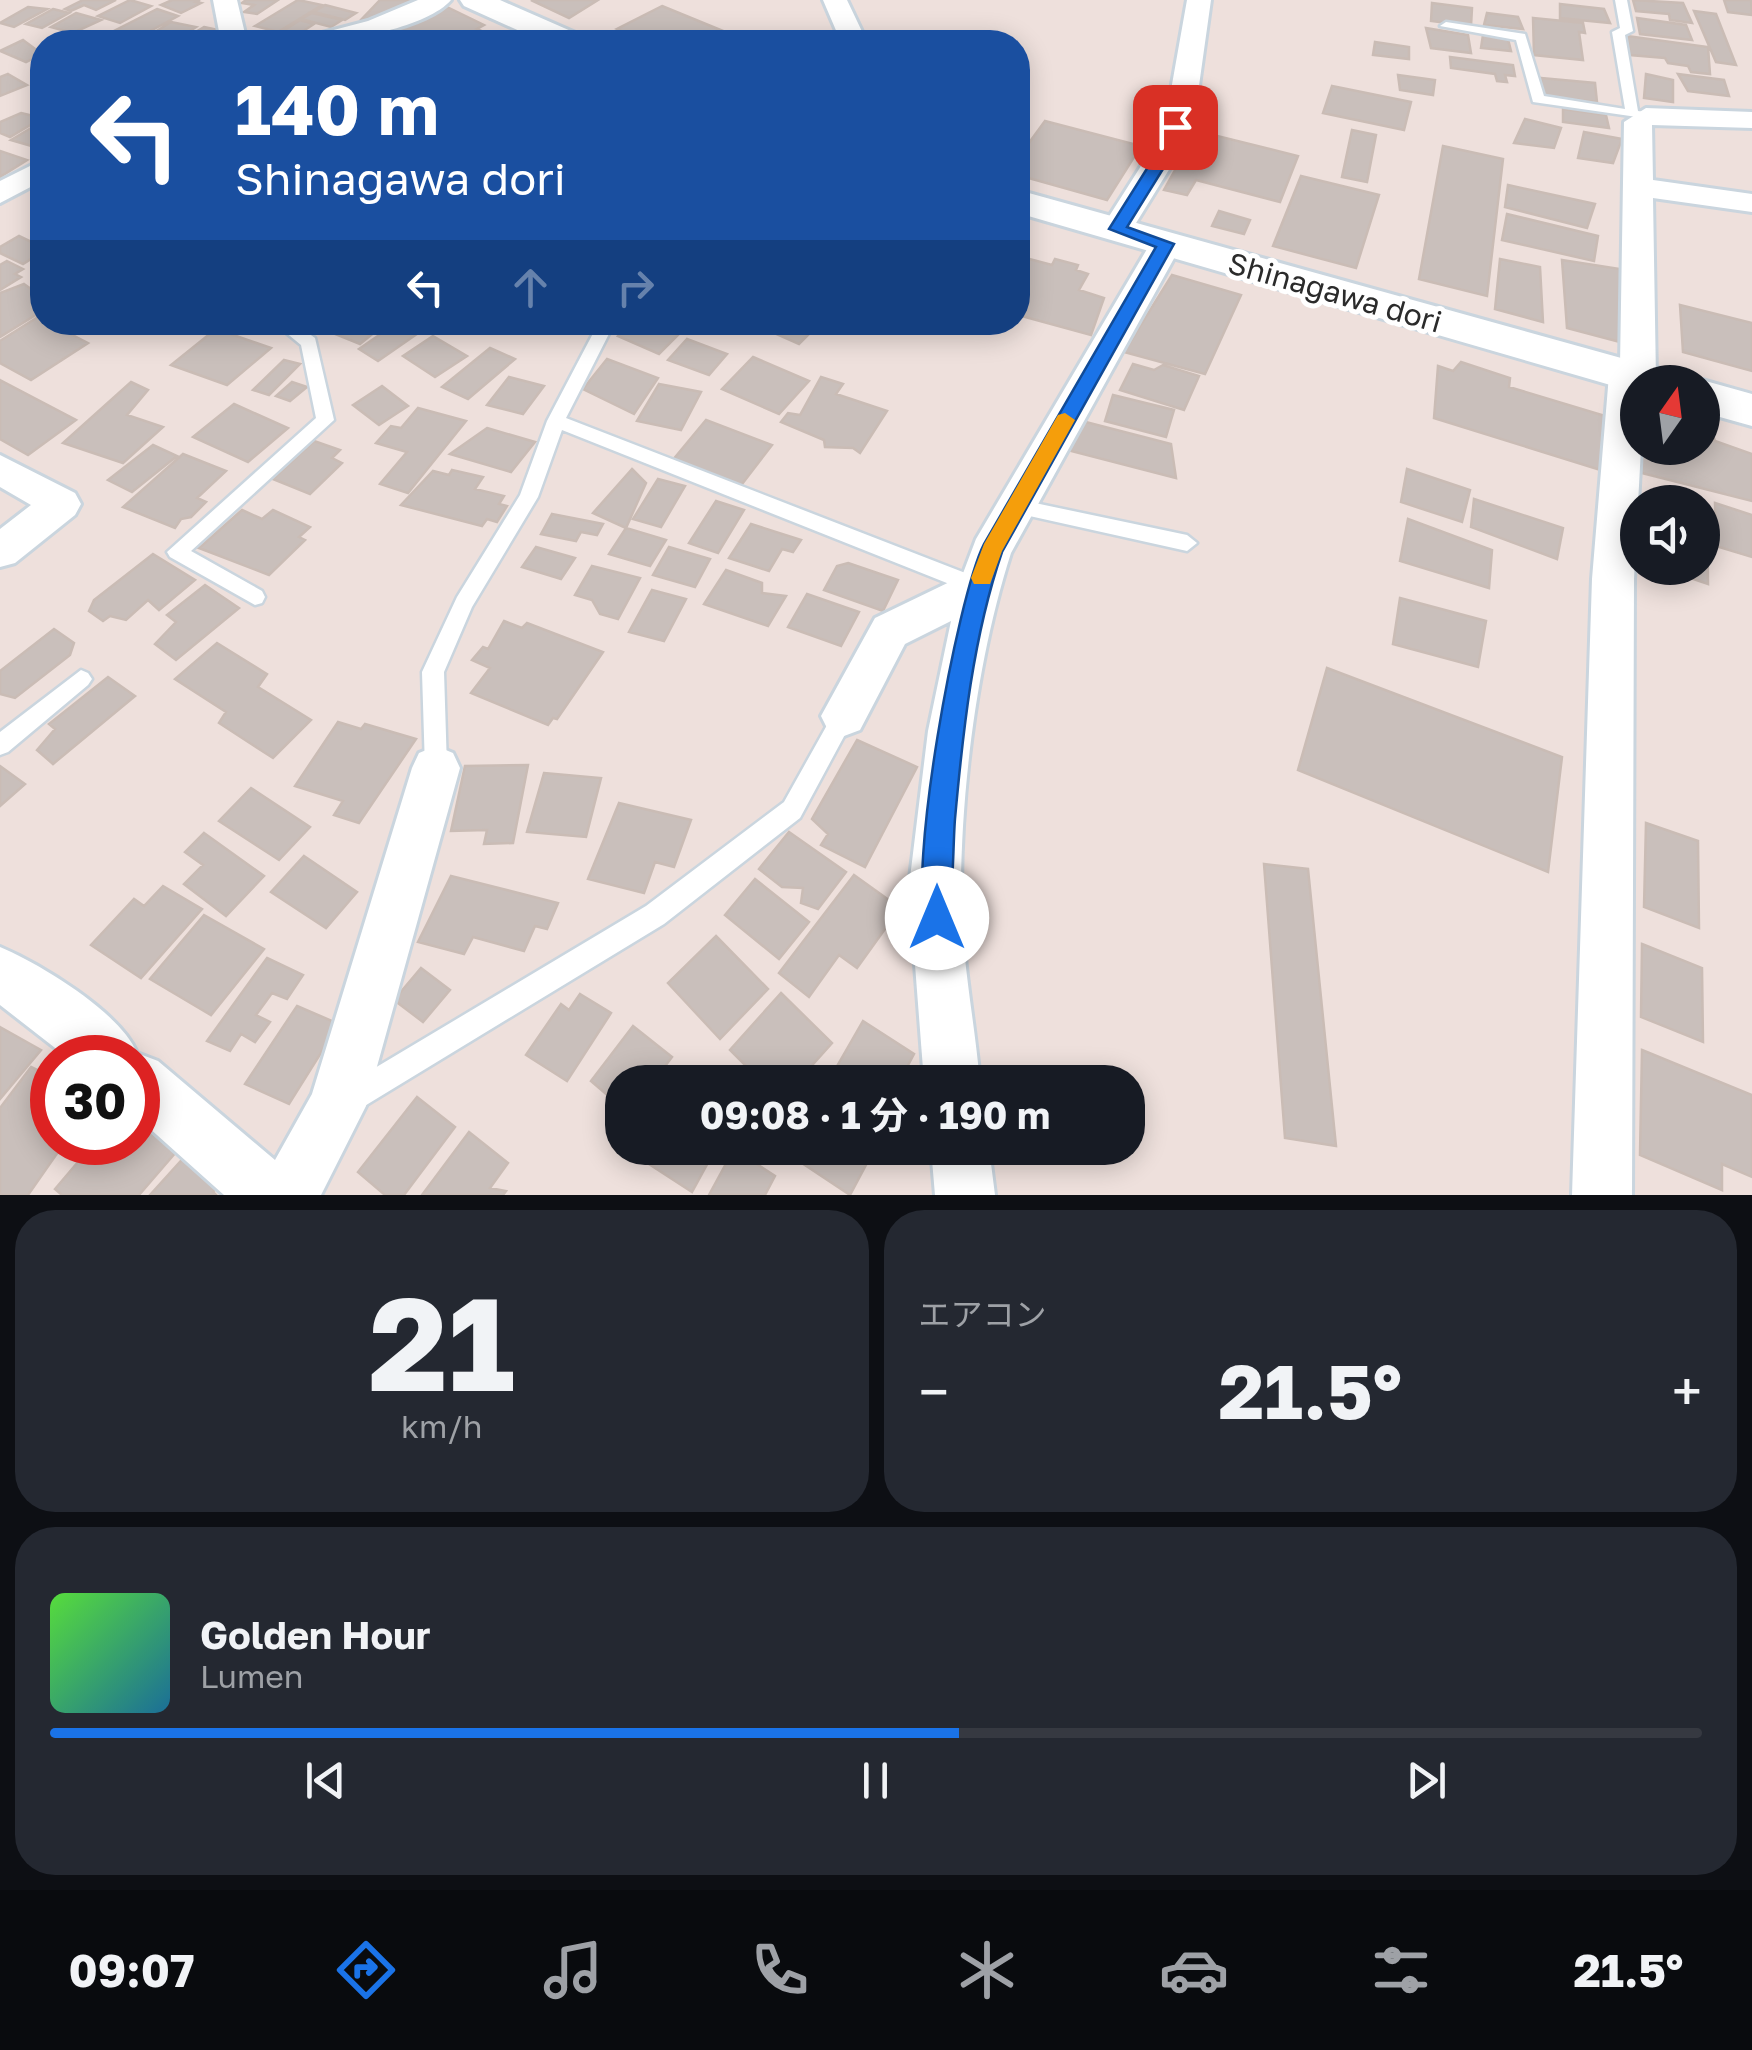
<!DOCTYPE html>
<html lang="ja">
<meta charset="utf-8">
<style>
body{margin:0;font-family:"Golos Text","Noto Sans JP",sans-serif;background:#242831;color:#f1f3f6;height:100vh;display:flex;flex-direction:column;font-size:38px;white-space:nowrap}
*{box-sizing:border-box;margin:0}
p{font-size:32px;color:#9ea1a6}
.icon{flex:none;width:55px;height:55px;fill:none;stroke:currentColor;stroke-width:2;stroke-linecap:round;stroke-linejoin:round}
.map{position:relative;height:1195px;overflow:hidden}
.side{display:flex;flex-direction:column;gap:15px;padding:15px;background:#0d0f14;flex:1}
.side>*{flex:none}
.hud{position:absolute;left:30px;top:30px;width:1000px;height:305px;border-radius:40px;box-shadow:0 5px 25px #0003;background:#1a4fa0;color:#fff;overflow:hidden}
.needle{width:65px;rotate:14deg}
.fabs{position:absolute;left:1620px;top:365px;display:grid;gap:20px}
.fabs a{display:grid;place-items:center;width:100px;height:100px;border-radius:50%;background:#171b24;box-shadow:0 5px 25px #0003;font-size:50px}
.speed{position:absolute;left:30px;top:1035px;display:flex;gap:20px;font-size:50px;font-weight:700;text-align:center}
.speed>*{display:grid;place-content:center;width:130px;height:130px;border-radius:50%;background:#171b24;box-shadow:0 5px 25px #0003;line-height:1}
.speed .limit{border:15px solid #d22;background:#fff;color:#111}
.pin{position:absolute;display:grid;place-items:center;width:85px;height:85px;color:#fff;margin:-42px;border-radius:20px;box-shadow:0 5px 15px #0006}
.me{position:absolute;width:110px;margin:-55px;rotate:0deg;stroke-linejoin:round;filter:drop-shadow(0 0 8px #0008)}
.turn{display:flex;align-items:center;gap:35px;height:210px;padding:0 40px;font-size:45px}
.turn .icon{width:130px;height:130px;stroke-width:2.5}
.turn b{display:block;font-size:70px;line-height:85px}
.lanes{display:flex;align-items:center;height:95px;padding:0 40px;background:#0003;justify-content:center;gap:50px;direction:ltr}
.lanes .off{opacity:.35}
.big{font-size:75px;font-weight:700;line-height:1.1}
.side .card{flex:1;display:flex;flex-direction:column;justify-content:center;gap:15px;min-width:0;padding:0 35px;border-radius:40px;background:#242831}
.side .dial{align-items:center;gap:0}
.dial b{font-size:130px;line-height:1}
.song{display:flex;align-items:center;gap:30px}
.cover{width:120px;height:120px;border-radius:15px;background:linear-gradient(135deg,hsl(110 70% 55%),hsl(200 70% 35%))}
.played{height:10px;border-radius:5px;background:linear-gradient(90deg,#1a73e8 55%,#363941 55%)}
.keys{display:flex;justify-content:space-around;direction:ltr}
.heat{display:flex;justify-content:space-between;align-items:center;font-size:55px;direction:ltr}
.side .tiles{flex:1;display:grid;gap:15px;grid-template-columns:1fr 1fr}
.card:last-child{grid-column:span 2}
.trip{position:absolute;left:605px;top:1065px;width:540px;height:100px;border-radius:40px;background:#171b24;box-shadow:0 5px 25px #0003;font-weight:700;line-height:100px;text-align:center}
.menu{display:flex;height:160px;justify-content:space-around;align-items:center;background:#090b0e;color:#9ea1a6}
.menu .icon{width:70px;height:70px}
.menu .on{color:#1a73e8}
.menu b{font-size:45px;color:#f1f3f6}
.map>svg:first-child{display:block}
.building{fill:#c9bfbb;stroke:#cabcb5;stroke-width:2.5}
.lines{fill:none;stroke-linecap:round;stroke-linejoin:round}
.service-casing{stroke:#cad5de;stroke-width:5}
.minor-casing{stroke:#cad5de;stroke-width:6}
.tertiary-casing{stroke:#cad5de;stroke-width:6}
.service{fill:#fff;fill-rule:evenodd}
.minor{fill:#fff;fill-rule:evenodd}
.tertiary{fill:#fff;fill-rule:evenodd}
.route{fill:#1a73e8;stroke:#114b97;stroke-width:2.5}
.slow{fill:#f59e0b}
.labels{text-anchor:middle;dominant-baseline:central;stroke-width:10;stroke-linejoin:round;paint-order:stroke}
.far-street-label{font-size:30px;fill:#2b2b2b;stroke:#fff}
</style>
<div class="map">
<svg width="1752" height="1195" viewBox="0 0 1752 1195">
<rect width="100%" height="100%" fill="#eee0dc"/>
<!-- building -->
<path class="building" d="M83,0H116L96,10L84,5L71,11L65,9Z
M130,0L151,6L120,23L98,16Z
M172,0H200L196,2L201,3L181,13L161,5Z
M246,0H278L257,14L244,12L254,5L242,3Z
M298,0L322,5L278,32L255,26Z
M380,0H423L365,22L361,20Z
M531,0H598L569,18Z
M1633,0L1683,3L1692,23L1670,20L1669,14L1636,11Z
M1724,0H1751L1752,15L1728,12Z
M1432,3L1472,8L1471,26L1431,21Z
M1560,4L1604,9L1610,23L1560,18Z
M325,5L356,13L345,20L314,12Z
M445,6L484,25L477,29L492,36L480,42H394L380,35Z
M662,6L723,31L703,42H633L640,39L617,29Z
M28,7L47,9L14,27L0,23Z
M53,9L69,13L42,28L26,24Z
M157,9L178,16L141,36L114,31Z
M1694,11L1716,14L1736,65L1716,62Z
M76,13L101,20L73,33L51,27Z
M312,13L342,20L331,27L301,19Z
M1487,13L1518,17L1523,29L1484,25Z
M1533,18L1583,23L1585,33L1579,32L1583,60L1534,55Z
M1637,18L1686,25L1692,40L1640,34Z
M300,20L314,24L288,41L274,37Z
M171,22L196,27L172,42L142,40Z
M204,27L218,30L205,41L214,42H179Z
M1426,28L1468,35L1471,53L1431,48Z
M1483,35L1508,39L1511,51L1481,48Z
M1627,36L1708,47L1710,74L1691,72L1688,66L1668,63L1665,58L1630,55Z
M23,40L42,54L26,62L0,51Z
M1375,42L1409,47V59L1373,55Z
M1450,57L1513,65L1515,76L1505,75L1507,82L1497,81L1495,74L1451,68Z
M8,74L27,85L0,96V77Z
M1646,74L1673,80V102L1644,98Z
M1678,74L1724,80L1729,96L1688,91Z
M1398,75L1435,80L1433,95L1400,90Z
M1541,78L1595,83L1597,102L1543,96Z
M1332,86L1411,102L1404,130L1323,113Z
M1563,109L1606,115L1609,128L1563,122Z
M21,113L42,118L10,137L0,133V122Z
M1525,119L1561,128L1554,148L1514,143Z
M1045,121L1141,146L1107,200L1018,175V158Z
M36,125L42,127V149L11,140Z
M1352,130L1376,135L1367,182L1342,177Z
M1197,131L1298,156L1280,202L1196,180L1187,195L1164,190Z
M1584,132L1622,139L1613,163L1578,158Z
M1443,146L1503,159L1487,296L1419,279Z
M0,151L27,160L0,177Z
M1301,176L1379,195L1356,268L1273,246Z
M1508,185L1595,204L1587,228L1505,207Z
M1219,211L1250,220L1244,234L1212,226Z
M1507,214L1598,236L1594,261L1502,240Z
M19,236L42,247V252L23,264L0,253V247Z
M1018,256L1052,265L1055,259L1078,265L1076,270L1088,274L1079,290L1104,298L1091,335L1018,315Z
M1500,259L1540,267L1543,322L1495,309Z
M1562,260L1620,269L1624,343L1567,328Z
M7,261L23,269L15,274L21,277L0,290V265Z
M1172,275L1241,295L1205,374L1124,352Z
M24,284L42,297V311L0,337V293Z
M1680,305L1752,323V371L1683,352Z
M38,317L88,343L31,380L0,363V341Z
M346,322H387L360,344L333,333Z
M398,322L424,329L378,361L359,349Z
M632,322H651L679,334L659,354L618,336Z
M749,322H821L799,344Z
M216,329L271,348L227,385L171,365Z
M433,336L467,356L435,377L403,356Z
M687,339L727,354L709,375L668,360Z
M490,348L515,359L468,399L442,387Z
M753,357L809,381L779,414L722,389Z
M607,359L658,378L634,414L583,389Z
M284,360L300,364L269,395L253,390Z
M1461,362L1510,378L1509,387L1605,416L1610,473L1434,418L1438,366L1453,371Z
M1133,364L1154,370L1163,365L1199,376L1184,410L1120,390Z
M509,377L544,386L523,414L487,405Z
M821,377L843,384L836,394L887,411L860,453L853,448L825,447L824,440L781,422L788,413L800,415Z
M0,380L76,420L28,455L0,439Z
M131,382L148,390L127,415L163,427L123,463L63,443Z
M292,382L307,387L290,401L276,396Z
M659,384L701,392L681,430L637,421Z
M382,386L408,406L379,425L353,405Z
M1113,395L1174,410L1166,437L1105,421Z
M234,404L288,428L248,462L193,437Z
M418,408L466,421L408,493L380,484L407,452L376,443L391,426L401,428Z
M706,420L772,445L739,488L672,461Z
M1078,420L1171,444L1176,478L1067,450Z
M1702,423L1709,425L1715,441L1752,454V501L1638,472L1641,448H1702Z
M487,428L535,442L511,472L450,454Z
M314,441L340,450L332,458L342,463L310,494L273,479Z
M153,445L177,456L132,492L108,480Z
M183,454L226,471L197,498L206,502L191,517L181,519L175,528L123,507Z
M632,469L646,483L626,528L593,513Z
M1407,469L1470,490L1462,522L1401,502Z
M452,470L483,477L475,489L504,496L499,504L507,506L497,522L487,519L482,526L401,505L433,471L449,475Z
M658,479L685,486L661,527L633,519Z
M1474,499L1563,528L1557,559L1471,527Z
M716,501L744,510L718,553L689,543Z
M1715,503L1752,515V557L1716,546Z
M1702,507L1707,508L1708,584L1661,568H1702Z
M242,510L262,519L273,510L310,527L299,537L305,540L269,575L199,548Z
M552,514L603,524L597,535L581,532L576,541L541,534Z
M1408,519L1492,550L1489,588L1400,561Z
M751,524L801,540L793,552L782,549L769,571L729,558Z
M626,528L666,540L650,566L609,554Z
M536,547L575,558L561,579L522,567Z
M669,547L710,559L695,587L653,575Z
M153,554L195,580L159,610L148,600L126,620L110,616L103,621L89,611L94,600Z
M848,563L898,580L883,611L824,590L837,566Z
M592,566L640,578L618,619L600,614L592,600L575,595Z
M726,570L762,583V593L786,596L768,626L704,604Z
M205,585L239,608L176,660L155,644L176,622L167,615Z
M652,590L686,599L664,641L629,632Z
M807,594L859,612L841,646L788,627Z
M1400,598L1486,621L1478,667L1393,644Z
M504,621L522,628L527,623L603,652L557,719L553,718L548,725L471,693L490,668L472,660L483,647L488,649Z
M54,629L74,643L70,655L15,698L0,694V671Z
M217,643L267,674L258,687L311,720L273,758L219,723L226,712L175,679Z
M1327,668L1562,757L1548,872L1298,770Z
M108,677L135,696L53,764L37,750L55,729L49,724Z
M338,722L361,729L365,724L416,739L359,823L334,815L343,801L295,786Z
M857,740L917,767L865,867L821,845L828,834L812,819Z
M528,765L513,843L484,844L487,830L451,831L465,766Z
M0,766L25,784L0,806Z
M544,773L601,778L586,837L527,832Z
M251,788L310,827L279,860L219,821Z
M619,803L691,820L674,867L655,862L644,893L588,879Z
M1646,823L1698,841L1699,928L1644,907Z
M789,832L846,872L818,909L801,903L803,888L782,887L759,869Z
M204,833L264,876L226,916L184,884L203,865L185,852Z
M304,856L357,892L326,928L271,892Z
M1264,864L1308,869L1336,1146L1285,1138Z
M854,875L900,908L857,968L839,955L809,997L779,973Z
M451,876L558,903L547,929L535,926L524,951L473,937L464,954L418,942Z
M755,879L809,922L779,959L725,915Z
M163,886L202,909L141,978L91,945L134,899L144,906Z
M204,915L264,949L211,1015L150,979Z
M716,936L768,989L720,1039L668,983Z
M1642,944L1702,968L1703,1042L1641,1017Z
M267,958L303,975L287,999L272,993L256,1015L270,1022L255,1042L241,1034L230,1051L207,1041Z
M421,968L450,990L423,1022L394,1000Z
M781,993L832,1043L797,1082H762L730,1050Z
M580,994L611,1013L567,1081L526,1055L561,1004L569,1010Z
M297,1006L339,1024L289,1104L245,1084Z
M863,1021L914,1054L899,1082H828Z
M633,1026L672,1057L653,1082H622V1125L609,1115L612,1099L591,1081Z
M0,1027L41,1050L0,1099Z
M1642,1050L1752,1095V1177L1722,1164V1190L1640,1155Z
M31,1067L52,1077V1127L48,1133L52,1142H65L28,1195H0V1108Z
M417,1097L455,1127L404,1195H385L358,1172Z
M138,1119L177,1151L139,1195H62L55,1189L95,1142H138Z
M469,1132L508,1163L490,1188L506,1191L503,1195H422Z
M654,1148H716L692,1192L646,1162Z
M790,1148H875L850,1195L787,1153Z
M734,1149L775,1176L765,1195H709Z
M188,1153L221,1183L213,1192L216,1195H150Z"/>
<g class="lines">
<!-- service casing -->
<g class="service-casing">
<path id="service" d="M1615,0H1627L1633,31L1625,35L1638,111L1651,113V119L1533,102L1516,40L1440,26L1446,22L1525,34L1544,96L1625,109L1612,32L1620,28Z
M84,37L94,39L96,42H79Z
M273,322H293L315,338L334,420L191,551L262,591L265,597L262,603L255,605L170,557L167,552L316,418L301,345Z
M599,322H615L566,418L986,581L989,587L986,593H972L562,430L538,497L472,607L444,672L447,768L444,775L436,778L428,775L425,768L422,672L457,597L520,495L547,421Z
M1016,499L1187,535L1197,543L1187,551L1016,513L1007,506Z
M81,670L88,673L92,679L88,685L8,752L0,755V732Z
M844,706L852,709L855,716L800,818L664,924L358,1110L348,1114L338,1110L334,1100L338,1090L646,906L784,802L836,709Z"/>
</g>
<!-- minor casing -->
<g class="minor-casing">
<path id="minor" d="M213,0H237L247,42H221Z
M418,0H451C427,28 339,44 303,42L307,37L368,21Z
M823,0H847L867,42H841Z
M1187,0H1211L1196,107L1183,147L1128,236H1106L1101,229L1153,147L1168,107Z
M1646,108L1752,112V128L1652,125L1653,180L1752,194V212L1653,198L1656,379L1638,382V448H1641L1634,579L1632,1195H1572L1592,579L1609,375L1620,365L1624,122Z
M42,160V181L0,203V181Z
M1166,234L1182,244L1011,553C979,652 962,779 961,884C960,949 974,1017 980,1082H924L909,886L928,731L951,621L905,644L860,730L844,736L828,730L821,716L875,618L962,576L976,539L1150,244Z
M0,455L75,493L81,504L75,515L15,563L0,567V529L31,505L0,487Z
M436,746L453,753L460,768L366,1106L321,1195H224L138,1118V1058H68L0,1005V947C40,964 120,1012 137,1053L158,1061L275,1160L312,1094L412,768L419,753Z
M931,1148H989L995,1195H935Z"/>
</g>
<!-- tertiary casing -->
<g class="tertiary-casing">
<path id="tertiary" d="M460,0H500L580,35L585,42H544L464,6Z
M1018,190L1668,371L1674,382H1638V393L1018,213Z
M1702,380L1752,394V426L1702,412V382H1694Z"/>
</g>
<!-- service -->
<use href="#service" class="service"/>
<!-- minor -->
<use href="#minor" class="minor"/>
<!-- tertiary -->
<use href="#tertiary" class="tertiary"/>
</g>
<!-- route -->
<path class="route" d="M1170,124L1183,127L1176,148L1127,227L1174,244L1002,552C973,637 963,730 955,819C953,842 953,912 947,927L937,931L927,927C906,877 957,597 984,544L1156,247L1109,229L1160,148Z"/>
<!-- slow -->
<path class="slow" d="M1065,413L1075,420L1002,551L990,584H974L971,578L984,544L1058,415Z"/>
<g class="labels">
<!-- far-street labels -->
<g class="far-street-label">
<text transform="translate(1335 292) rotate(16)">Shinagawa dori</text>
</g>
</g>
</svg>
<div class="fabs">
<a><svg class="needle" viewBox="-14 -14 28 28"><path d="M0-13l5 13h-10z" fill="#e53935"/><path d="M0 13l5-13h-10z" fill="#9ea1a6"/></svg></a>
<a><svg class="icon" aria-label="sound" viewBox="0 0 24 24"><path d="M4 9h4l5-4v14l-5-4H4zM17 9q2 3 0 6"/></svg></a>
</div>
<div class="speed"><div class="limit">30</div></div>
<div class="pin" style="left:1175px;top:127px;background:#d93025"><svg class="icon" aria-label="arrive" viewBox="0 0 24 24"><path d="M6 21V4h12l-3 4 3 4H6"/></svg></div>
<svg class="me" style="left:937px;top:918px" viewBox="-20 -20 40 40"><circle r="19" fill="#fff"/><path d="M0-13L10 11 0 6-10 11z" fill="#1a73e8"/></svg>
<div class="trip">09:08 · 1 分 · 190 m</div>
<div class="hud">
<div class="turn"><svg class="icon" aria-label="left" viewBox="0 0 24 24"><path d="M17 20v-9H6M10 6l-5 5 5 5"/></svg><div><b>140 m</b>Shinagawa dori</div></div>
<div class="lanes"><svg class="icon" aria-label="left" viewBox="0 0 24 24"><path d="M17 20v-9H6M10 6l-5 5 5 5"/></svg><svg class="icon off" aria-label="ahead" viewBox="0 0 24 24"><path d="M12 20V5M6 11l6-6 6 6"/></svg><svg class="icon off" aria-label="right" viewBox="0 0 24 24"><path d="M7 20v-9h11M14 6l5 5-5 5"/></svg></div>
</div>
</div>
<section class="side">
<div class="tiles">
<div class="card dial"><b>21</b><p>km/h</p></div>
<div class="card"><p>エアコン</p>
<div class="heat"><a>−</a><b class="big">21.5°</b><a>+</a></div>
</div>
<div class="card">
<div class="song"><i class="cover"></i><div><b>Golden Hour</b><p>Lumen</p></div></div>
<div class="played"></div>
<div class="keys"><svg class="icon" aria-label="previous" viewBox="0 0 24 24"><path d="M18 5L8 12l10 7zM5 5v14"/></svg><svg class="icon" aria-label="pause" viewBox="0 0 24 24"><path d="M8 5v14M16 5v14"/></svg><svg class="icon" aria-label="next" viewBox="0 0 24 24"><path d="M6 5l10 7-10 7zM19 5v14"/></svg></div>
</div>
</div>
</section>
<nav class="menu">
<b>09:07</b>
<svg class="icon on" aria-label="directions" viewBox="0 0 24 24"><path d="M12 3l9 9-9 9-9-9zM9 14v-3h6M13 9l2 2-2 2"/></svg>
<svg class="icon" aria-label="music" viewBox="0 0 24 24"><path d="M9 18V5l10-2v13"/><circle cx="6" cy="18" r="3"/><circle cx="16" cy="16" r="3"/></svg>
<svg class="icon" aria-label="phone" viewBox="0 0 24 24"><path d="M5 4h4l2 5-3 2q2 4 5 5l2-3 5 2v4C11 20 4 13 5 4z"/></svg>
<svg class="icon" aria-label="climate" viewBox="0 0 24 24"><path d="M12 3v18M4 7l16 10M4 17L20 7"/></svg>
<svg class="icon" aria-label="car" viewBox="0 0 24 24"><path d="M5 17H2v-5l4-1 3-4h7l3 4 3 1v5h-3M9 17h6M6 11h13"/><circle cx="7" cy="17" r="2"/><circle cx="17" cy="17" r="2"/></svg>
<svg class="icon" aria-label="filters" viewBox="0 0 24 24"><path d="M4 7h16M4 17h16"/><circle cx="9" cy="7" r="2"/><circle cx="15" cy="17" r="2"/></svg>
<b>21.5°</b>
</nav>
